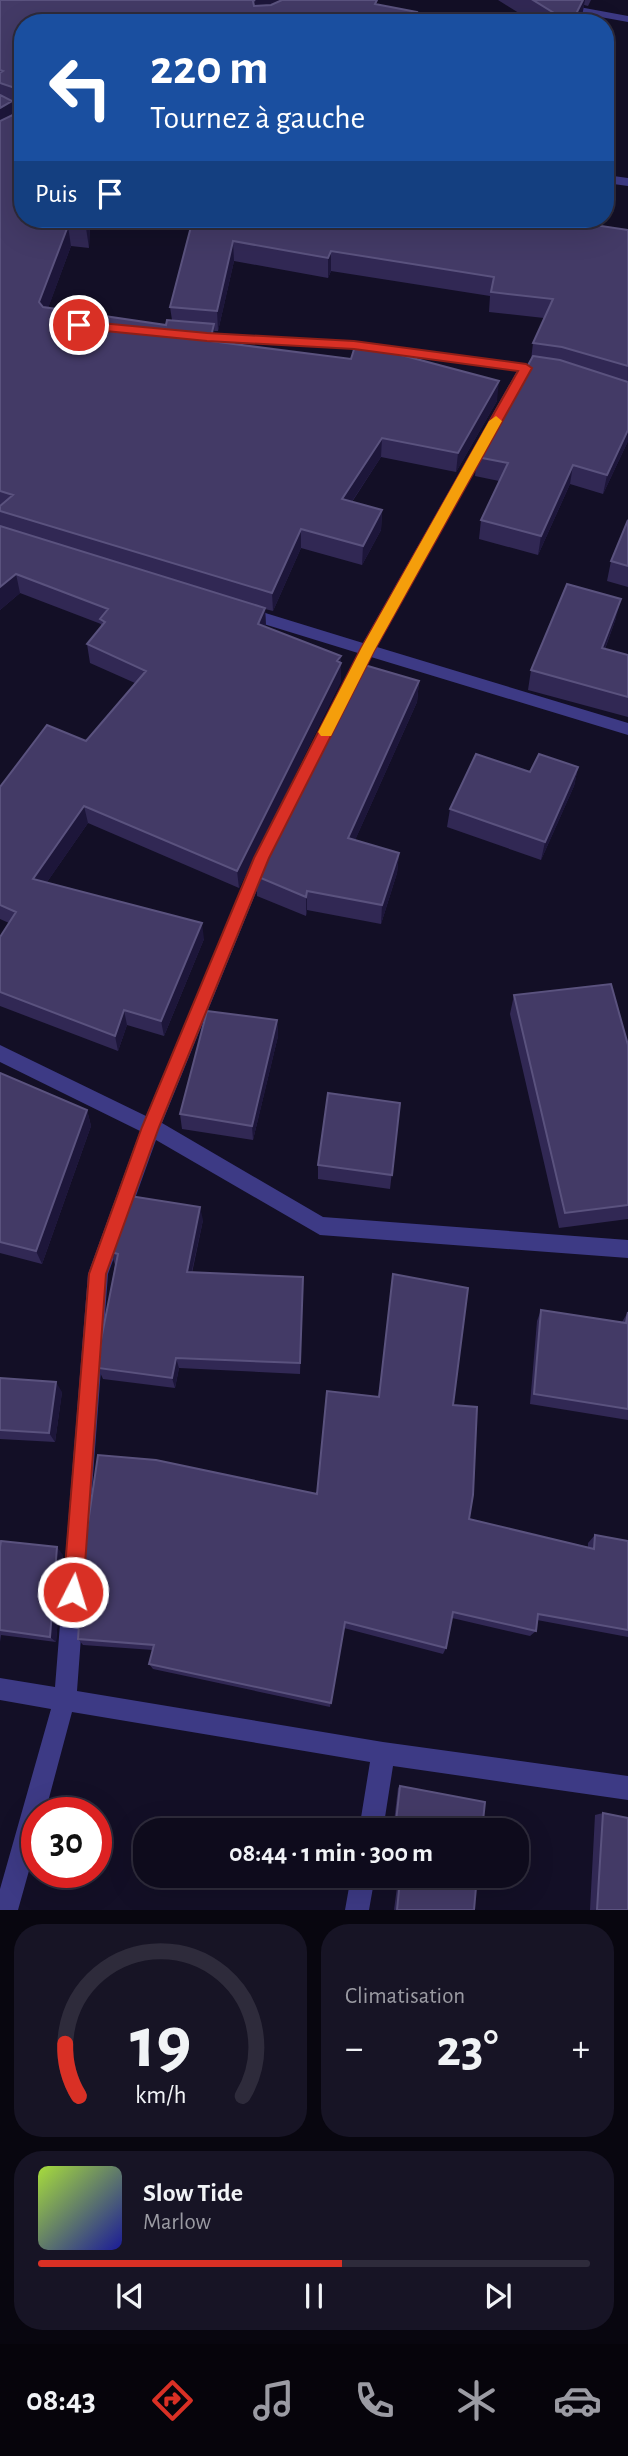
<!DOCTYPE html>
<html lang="fr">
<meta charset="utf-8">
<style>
body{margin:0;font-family:"Alegreya Sans",sans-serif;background:#171425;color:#f1f3f6;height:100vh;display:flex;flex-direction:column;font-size:26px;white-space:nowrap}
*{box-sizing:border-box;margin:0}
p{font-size:23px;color:#9b9ba3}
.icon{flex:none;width:38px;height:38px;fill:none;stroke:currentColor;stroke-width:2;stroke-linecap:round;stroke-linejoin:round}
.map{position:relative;height:1910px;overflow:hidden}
.panel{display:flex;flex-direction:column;gap:14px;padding:14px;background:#08060f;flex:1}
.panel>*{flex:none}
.banner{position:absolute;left:14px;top:14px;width:600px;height:214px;border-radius:28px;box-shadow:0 7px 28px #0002,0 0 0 2px #2e2b3b;background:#1a4fa0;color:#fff;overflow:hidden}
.speed{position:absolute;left:21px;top:1797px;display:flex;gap:14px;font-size:35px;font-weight:700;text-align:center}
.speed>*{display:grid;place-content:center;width:91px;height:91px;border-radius:50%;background:#0e0b1c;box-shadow:0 7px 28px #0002,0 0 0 2px #2e2b3b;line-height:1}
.speed .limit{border:10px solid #d22;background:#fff;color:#111}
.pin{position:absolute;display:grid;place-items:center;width:60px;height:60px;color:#fff;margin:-30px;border:4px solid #fff;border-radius:50%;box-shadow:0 2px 7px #0007}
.me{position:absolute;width:77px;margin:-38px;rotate:5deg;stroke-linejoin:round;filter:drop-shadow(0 0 5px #0008)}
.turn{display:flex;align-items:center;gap:24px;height:147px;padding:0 21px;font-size:32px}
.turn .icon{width:91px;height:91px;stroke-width:2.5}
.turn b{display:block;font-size:49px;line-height:60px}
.then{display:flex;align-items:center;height:66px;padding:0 21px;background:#0003;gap:14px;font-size:26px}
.big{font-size:52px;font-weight:600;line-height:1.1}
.panel .tile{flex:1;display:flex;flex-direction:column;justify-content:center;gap:10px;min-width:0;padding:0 24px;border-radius:28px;background:#171425}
.panel .dial{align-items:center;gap:0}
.dial svg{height:182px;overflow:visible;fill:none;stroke:#2e2b3b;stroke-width:7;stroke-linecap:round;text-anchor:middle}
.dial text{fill:#f1f3f6;stroke:none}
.song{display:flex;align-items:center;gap:21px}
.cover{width:84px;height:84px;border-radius:10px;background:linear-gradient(135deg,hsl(80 70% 55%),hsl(240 70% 35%))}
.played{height:7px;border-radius:4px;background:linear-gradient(90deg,#d93025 55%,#2e2b3b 55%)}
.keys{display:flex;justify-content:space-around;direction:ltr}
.heat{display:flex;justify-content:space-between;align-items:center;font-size:38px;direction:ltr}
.panel .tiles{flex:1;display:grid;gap:14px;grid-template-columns:1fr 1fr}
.tile:last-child{grid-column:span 2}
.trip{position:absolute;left:133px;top:1818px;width:396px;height:70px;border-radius:28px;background:#0e0b1c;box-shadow:0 7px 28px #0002,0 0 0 2px #2e2b3b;font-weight:600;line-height:70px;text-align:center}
.dock{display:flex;height:112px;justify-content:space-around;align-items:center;background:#06040b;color:#9b9ba3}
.dock .icon{width:49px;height:49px}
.dock .current{color:#d93025}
.dock b{font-size:32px;color:#f1f3f6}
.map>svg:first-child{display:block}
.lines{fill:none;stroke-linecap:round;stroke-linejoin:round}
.minor{fill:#3d3a85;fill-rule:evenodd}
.wall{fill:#312854;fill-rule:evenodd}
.shaded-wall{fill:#1d163a}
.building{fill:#433a66;stroke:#5a527e;stroke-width:2}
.route{fill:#d93025;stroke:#8d1f18;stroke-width:2}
.slow{fill:#f59e0b}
</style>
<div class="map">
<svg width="628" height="1910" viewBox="0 0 628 1910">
<rect width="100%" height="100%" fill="#130f26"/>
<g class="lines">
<!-- minor -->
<path class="minor" d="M518,0H541L628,16V22L523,3Z
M606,175L628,178V186L606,183Z
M193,332L354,341L539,366V372L529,373L377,647L628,723V735L371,657L270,858L162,1123L323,1217L628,1240V1258L320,1235L156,1140L108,1274L77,1691L383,1742L628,1776V1800L393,1766L383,1830H359L370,1762L72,1712L45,1813H37V1842L18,1910H0V1889L51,1709L0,1700V1678L55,1687L88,1274L140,1131L0,1062V1045L146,1116L254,858L358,653L238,616L235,612L243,606L363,643L517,371L354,349L188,339V333Z
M351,1876H375L369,1910H345Z"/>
</g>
<!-- wall -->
<path class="wall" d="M0,0L23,23V219H90L89,248L71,246L48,308L166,325L172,320L170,307L193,219L602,226L628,230V441L603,494L570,484L538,555L479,539L481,520L499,481L475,476L477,457L531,360L533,343L544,318L489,312L490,296L331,271L328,278L234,261L218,331H214L215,342L497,401L456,472L381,457L352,502L382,510L381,530L362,565L301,548L273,611L265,609L266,627L341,656V681L239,888L88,823L47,882L204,939L164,1036L127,1025L118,1051L0,1006V937L9,923L0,919V787L86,741L135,683L90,663L87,644L101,627V624L20,593L0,610ZM13,107L21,109V111L14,114Z
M498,0H591L588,6L584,5L582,16L579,23H535Z
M628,520V587L607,581L611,561Z
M616,618L605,649L628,655V717L528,690L531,670Z
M419,681L417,702L355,840L399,853L397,873L381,924L307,910L306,916L257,896L256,876Z
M578,767L574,786L541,860L447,827L450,809L530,772Z
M514,995L628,1045V1219L559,1228L510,1014Z
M277,1020L278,1036L253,1140L182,1129L180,1114Z
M0,1073L87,1110L91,1126L42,1264L0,1253Z
M400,1103L390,1189L318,1179V1165Z
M203,1220L192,1273L303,1277L300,1374L179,1368L175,1388L103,1379L98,1368L115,1265L111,1252Z
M541,1310L622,1322L628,1312V1420L530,1404L537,1321Z
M0,1378L62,1392L55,1442L0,1439Z
M453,1405L469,1519L588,1547V1543L595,1535L628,1541V1637L537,1620L536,1631L530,1636L452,1618L446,1648L443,1654L344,1628L330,1707L153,1669L149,1664L153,1650L83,1645L78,1639L317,1494Z
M0,1547L63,1555L56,1642L1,1635L0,1642Z
M400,1786L482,1830H393L398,1788Z
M603,1813L628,1910H590L595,1815Z
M387,1876H477L474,1910H394L398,1879L387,1877Z"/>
<!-- shaded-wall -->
<path class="shaded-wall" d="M255,0H289L254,21L253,1Z
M583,0H585L582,16L579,23H574L575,16Z
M12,101L15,121L0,130V108Z
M87,219H90L89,248L86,228Z
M68,226L71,246L43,322L39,302Z
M233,241L234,261L218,331L217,311Z
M331,251V271L328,278V258Z
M214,324L215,344L210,341Z
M499,381L497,401L456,472L458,453Z
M628,430V441L603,494L607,475Z
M382,438L381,457L341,518L342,499Z
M573,465L570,484L538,555L541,536Z
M382,510L381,530L362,565L363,546Z
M301,529V548L273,611L272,593Z
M16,574L20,593L0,610V587Z
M621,599L616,618L598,667L602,648Z
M265,608L266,626L259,642L258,624Z
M341,656V681L239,888L237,871L337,661Z
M419,681L417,702L347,858L348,838Z
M578,767L574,786L541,860L545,842Z
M84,806L88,823L38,895L33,879Z
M399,853L397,873L381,924L382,905Z
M307,891V910L306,916V897Z
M202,923L204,939L164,1036L161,1021Z
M124,1010L127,1025L118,1051L115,1036Z
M277,1020L278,1036L253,1140L252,1126Z
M87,1110L91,1126L42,1264L36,1251Z
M200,1207L203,1220L189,1284L187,1272Z
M176,1358L179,1368L175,1388L172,1378Z
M56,1382L62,1392L55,1442L49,1433Z
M57,1547L63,1555L56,1642L50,1637Z"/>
<!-- building -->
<path class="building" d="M0,0H255L253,1L254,6L271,5L282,0H377L375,4L417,12L413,23H23V219H87L86,228L68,226L39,302L43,307L166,325L167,320L214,324L210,341L351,359L356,343L499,381L458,453L382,438L342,499L382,510L363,546L301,529L272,593L0,511V506L13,495L0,491V121L21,111V90L0,83V73L3,71L0,70Z
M533,0H583L575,16H559Z
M0,95L12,101L0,108Z
M606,177L612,178L606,207Z
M193,219H603L601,226L628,230V366L562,347L533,343L553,299L491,292L494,277L331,251L328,258L233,241L217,311L170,307Z
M533,356L560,360L628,382V430L607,475L573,465L541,536L481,520L508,463L477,457Z
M628,520V566L611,561Z
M0,526L265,608L258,624L341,656L337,661L341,663L237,871L84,806L33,879L202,923L161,1021L124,1010L115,1036L0,992V937L16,912L0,905V787L47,725L86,741L146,671L87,644L105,622L100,619L108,609L16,574L0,587Z
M567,584L621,599L602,648L628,655V697L531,670Z
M361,664L419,681L348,838L399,853L382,905L307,891L306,897L256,876L272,839Z
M476,754L530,772L539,754L578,767L545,842L450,809Z
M611,984L628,1045V1205L565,1213L514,995Z
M207,1011L277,1020L252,1126L180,1114Z
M0,1073L87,1110L36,1251L0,1242Z
M328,1093L400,1103L392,1175L318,1165Z
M130,1196L200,1207L187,1272L303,1277L300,1363L176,1358L172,1378L98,1368L101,1340L118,1254L111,1252Z
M393,1274L468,1288L453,1405L477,1407L473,1495L469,1519L594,1549L595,1535L628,1541V1630L538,1614L536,1631L453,1612L446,1648L345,1622L331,1703L149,1664L154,1645L78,1639L84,1550L98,1455L156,1460L317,1494L327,1391L379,1397Z
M541,1310L626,1323L628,1312V1409L534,1394Z
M0,1378L56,1382L49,1433L0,1430Z
M1,1541L57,1547L50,1637L0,1630V1547Z
M400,1786L485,1802L482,1830H395Z
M603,1813L628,1818V1910H597Z
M389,1876H477L474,1910H397L400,1880L389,1877Z"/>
<!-- route -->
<path class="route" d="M79,321L207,333L354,341L526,364L532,368L374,651L269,858L159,1127L106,1274L83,1592L80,1599L73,1602L66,1599L63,1592L89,1274L142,1127L254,858L360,650L518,371L354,349L207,341L75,328L73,325Z"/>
<!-- slow -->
<path class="slow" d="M496,416L502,421L374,651L331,736H321L318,732L362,647L489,421Z"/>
</svg>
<div class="speed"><div class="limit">30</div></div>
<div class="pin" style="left:79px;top:325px;background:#d93025"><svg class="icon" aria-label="arrive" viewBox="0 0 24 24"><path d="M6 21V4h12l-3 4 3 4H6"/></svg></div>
<svg class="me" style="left:73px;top:1592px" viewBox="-20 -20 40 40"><circle r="17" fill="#d93025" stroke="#fff" stroke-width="3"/><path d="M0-11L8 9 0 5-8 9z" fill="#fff"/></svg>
<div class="trip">08:44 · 1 min · 300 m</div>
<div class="banner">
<div class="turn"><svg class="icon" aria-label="left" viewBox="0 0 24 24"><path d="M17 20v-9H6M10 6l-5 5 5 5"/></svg><div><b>220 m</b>Tournez à gauche</div></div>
<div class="then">Puis<svg class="icon" aria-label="arrive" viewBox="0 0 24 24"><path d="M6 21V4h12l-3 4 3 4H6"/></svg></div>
</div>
</div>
<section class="panel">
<div class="tiles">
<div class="tile dial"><svg viewBox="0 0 100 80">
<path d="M14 69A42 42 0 1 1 86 69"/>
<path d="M14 69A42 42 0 0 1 8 46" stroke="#d93025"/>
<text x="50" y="56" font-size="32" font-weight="700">19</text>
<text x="50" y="72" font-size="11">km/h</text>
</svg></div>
<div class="tile"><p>Climatisation</p>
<div class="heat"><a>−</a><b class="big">23°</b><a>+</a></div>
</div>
<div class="tile">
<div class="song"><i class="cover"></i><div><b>Slow Tide</b><p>Marlow</p></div></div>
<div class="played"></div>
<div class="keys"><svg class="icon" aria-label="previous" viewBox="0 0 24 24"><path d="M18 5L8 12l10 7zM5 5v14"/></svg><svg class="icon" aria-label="pause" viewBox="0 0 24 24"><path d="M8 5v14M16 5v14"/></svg><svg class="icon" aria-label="next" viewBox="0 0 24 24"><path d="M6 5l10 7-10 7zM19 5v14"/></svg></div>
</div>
</div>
</section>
<nav class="dock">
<b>08:43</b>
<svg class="icon current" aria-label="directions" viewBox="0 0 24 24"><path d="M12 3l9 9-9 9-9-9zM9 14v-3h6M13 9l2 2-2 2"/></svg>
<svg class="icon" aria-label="music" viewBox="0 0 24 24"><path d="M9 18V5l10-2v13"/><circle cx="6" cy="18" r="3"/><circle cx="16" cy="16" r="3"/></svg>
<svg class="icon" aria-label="phone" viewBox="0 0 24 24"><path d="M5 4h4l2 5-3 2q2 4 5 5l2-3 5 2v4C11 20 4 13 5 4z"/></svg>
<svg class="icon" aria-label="climate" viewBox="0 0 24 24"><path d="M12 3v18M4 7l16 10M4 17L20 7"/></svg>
<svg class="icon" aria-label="car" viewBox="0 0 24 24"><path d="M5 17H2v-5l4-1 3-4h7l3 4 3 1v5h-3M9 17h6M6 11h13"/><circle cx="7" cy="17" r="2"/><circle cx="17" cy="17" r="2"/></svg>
</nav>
